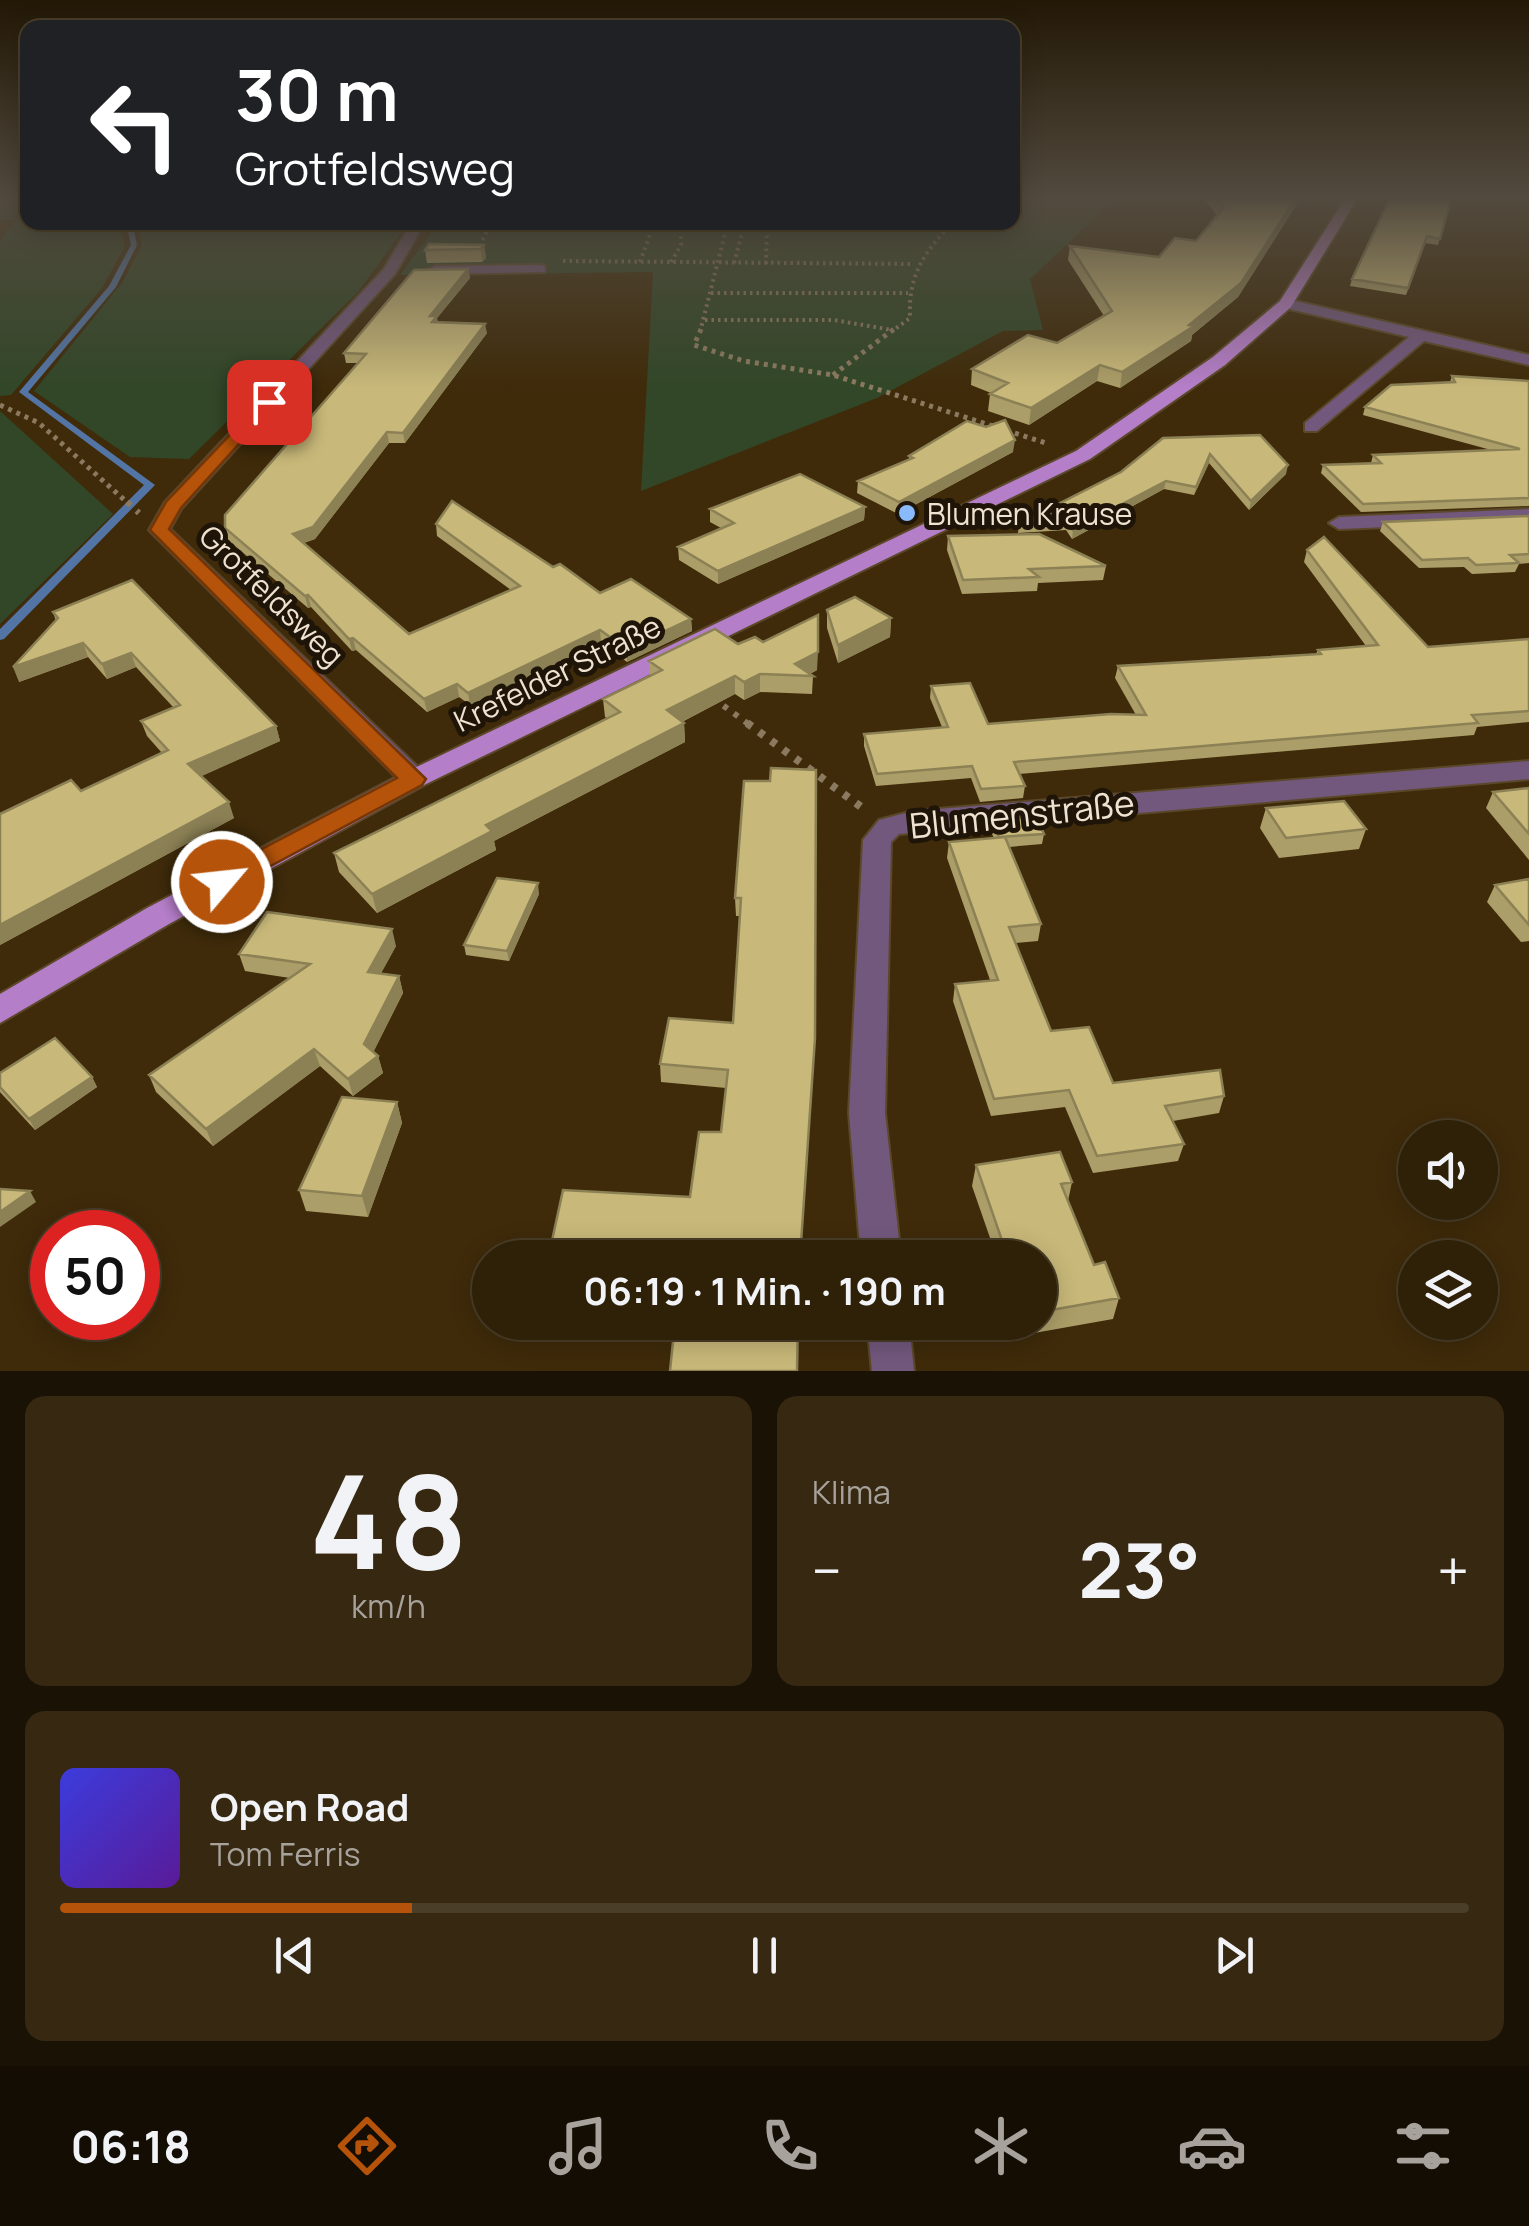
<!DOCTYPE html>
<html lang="de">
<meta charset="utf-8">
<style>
body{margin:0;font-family:Manrope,sans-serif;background:#372812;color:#f1f3f6;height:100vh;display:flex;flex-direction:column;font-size:38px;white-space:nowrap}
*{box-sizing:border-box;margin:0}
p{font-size:32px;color:#a7a39c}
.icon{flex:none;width:55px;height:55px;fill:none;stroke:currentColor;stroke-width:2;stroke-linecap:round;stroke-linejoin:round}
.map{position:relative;height:1371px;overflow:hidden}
.panel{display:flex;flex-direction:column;gap:25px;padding:25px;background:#1a1204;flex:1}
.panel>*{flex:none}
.banner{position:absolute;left:20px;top:20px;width:1000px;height:210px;border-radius:20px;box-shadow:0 5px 25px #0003,0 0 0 2px #4a3e29;background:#202124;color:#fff;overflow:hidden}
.fabs{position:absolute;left:1398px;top:1120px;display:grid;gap:20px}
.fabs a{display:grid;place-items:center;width:100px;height:100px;border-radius:50%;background:#2f2008;box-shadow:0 5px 25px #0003,0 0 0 2px #4a3e29;font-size:50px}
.speed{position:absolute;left:30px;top:1210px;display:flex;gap:20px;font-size:50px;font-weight:700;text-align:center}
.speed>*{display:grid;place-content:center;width:130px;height:130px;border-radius:50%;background:#2f2008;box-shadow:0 5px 25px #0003,0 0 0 2px #4a3e29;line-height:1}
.speed .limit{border:15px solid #d22;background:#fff;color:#111}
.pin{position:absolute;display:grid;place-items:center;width:85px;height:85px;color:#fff;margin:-42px;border-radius:20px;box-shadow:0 5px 15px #0006}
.me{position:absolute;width:110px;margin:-55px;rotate:62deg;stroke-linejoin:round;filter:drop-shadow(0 0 8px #0008)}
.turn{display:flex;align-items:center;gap:35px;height:210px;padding:0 50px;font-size:45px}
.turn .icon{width:130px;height:130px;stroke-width:2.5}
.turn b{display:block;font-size:70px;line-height:85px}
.big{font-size:75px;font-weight:700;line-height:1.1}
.panel .card{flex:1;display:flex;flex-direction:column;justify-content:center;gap:15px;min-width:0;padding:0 35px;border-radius:20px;background:#372812}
.panel .dial{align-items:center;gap:0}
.dial b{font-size:130px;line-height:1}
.song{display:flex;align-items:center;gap:30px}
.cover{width:120px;height:120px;border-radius:15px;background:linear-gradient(135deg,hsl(240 70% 55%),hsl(270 70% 35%))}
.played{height:10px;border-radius:5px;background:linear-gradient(90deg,#b45309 25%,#4a3e29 25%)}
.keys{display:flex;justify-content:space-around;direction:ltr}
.heat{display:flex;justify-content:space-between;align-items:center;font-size:55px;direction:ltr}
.panel .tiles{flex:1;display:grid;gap:25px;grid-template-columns:1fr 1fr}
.card:last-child{grid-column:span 2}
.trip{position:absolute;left:472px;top:1240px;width:585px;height:100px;border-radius:50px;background:#2f2008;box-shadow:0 5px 25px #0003,0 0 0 2px #4a3e29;font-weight:700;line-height:100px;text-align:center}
.tab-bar{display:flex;height:160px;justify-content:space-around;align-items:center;background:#130d03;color:#a7a39c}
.tab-bar .icon{width:70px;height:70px}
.tab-bar .on{color:#b45309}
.tab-bar b{font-size:45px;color:#f1f3f6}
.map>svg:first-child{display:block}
.green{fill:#324728}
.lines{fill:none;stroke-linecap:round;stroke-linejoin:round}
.stream{fill:#5375a5;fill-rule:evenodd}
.minor-casing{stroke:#5b482a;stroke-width:4}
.major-casing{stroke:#5b482a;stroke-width:4}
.path-far3{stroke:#8b7a60;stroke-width:4;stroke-dasharray:2.5 4;stroke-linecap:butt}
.path-far2{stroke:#8b7a60;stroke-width:5;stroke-dasharray:4 5;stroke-linecap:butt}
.path-far1{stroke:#8b7a60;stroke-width:6;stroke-dasharray:5 8;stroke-linecap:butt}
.path{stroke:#8b7a60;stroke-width:8;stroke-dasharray:6 9;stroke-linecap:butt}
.minor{fill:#72587d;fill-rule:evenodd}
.major{fill:#b57ec9;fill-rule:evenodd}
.wall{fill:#ac9e68}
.shaded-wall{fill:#8c8155}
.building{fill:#c8b879;stroke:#8c8155;stroke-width:2.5}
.route{fill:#b45309;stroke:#753606;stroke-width:2.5}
.poi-dot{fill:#89bafc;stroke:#1e1508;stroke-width:4}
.labels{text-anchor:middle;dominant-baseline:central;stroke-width:10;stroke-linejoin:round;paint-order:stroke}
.poi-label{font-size:30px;fill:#efe2d1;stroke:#1e1508;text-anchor:start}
.street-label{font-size:30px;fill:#efe2d1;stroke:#1e1508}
.near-street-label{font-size:35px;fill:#efe2d1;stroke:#1e1508}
</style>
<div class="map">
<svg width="1529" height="1371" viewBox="0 0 1529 1371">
<rect width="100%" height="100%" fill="#3f2b0a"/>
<!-- green -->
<path class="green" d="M0,196H27L28,222L118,223L125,246L102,288L11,395L0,396V241L16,220H0Z
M1013,196H1118L1030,279L1043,330L1003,331L877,398L641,491L653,272L400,275L430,235L434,223L1012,222Z
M137,223V222L408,223L359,291L189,459L130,457L34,391L122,283L142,245Z
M0,411L113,514L0,624Z"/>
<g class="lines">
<!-- stream -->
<path class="stream" d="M126,222H132L137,245L116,287L28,392L155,485L4,639L0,640V629L144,485L19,392L109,286L131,245Z"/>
<!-- minor casing -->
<g class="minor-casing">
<path id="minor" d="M412,222H425L395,274L181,509L170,529L424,773L428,779L424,785H404L149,530L165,502L384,269Z
M540,265L545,266V272L435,274L428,270L435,266Z
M1286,299L1529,355V365L1424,341L1317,431H1305V423L1409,337L1281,307V301Z
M1529,509V521L1339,529L1329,523L1339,517Z
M1529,761V779L899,834L891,842L885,1113L901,1258H861L849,1113L863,840L879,820L913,811Z
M867,1322H909L914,1371H872Z"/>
</g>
<!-- major casing -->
<g class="major-casing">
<path id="major" d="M1347,196H1359L1291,307L1225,365L1090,459L424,785L169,924L0,1023V994L147,908L404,773L1076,451L1213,357L1280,301Z"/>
</g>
<!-- path-far3 -->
<path class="path-far3" d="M653,226L727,228
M480,246L491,222
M563,261L914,264
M640,262L654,224
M671,262L681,245V227
M734,263L745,222
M766,264L767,222
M711,293H908
M705,320H834L892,330
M700,332L728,222
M891,332L910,318C908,274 924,253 953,222"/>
<!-- path-far2 -->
<path class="path-far2" d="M701,329L694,345L744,361L833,375L1046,443
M833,375L894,329
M0,405L39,423L130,505"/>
<!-- path-far1 -->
<path class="path-far1" d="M127,502L139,513
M713,698L751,726"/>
<!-- path -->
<path class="path" d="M747,723L864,809"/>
<!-- minor -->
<use href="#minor" class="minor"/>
<!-- major -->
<use href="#major" class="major"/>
</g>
<!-- wall -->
<path class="wall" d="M1202,196H1302L1238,297L1192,335L1191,341L1120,388L1097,381L1029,425L988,411L990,394L991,393L971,385L972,369L1057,343L1104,316L1068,260L1070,246L1159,257L1196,241L1217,215Z
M1452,196L1438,245L1425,243L1406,295L1350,286L1352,279Z
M484,245L486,258L482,262L427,263L425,250Z
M468,269L470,278L437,318L438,323L487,333L405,443H389L315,539L304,543L409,634L511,590L437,536L436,524L553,567L600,593L691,619L692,631L627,662L601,642L470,705L459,697L427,712L356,650L352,651L311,607L308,608L228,540L225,528L358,363H346L344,353Z
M1452,376L1529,381V506L1361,512L1321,473L1323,465L1371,463L1373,455L1491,450L1363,415L1365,407L1450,382Z
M1163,438L1286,474L1249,510L1209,463L1194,495L1164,489L1072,539L1066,530L1018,533L1019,524L1121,472Z
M1013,452L898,514L857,493L858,481L909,460V456Z
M865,507L864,520L718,584L679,560L678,547L721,528L710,522V509Z
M1529,516V563L1519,564L1515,572L1472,574L1464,567L1419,568L1380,531L1383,522Z
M948,536L1106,566L1103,580L1038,583L1037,591L962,594L947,550Z
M1307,550L1428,647L1529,639V722L1477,727L1474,735L1019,774L1025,786L1023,798L980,802L971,778L876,786L864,746V734L942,727L930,698L931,686L988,724L1136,715L1115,678L1118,666L1316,654L1318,650L1366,646L1304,562Z
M827,610L891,618L890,637L838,663L827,628Z
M53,612L276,726L280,741L201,776L234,818L0,945V814L81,791L162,753L147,736L141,721L173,707L136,667L107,679L88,657L19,682L56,621Z
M763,642L817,670L810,674L813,676L812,694L760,692L744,700L735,694L682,722L684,723L685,742L494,841L496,850L377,913L339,872L334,853L607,718L605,717L603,699L650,676L649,661L738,644Z
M744,781L800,1258H551L550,1250L690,1197L721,1132L726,1088L661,1082L660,1064L733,1023L740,916H736L735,898Z
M1529,788V860L1486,808L1493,792Z
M1266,808L1366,829L1359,849L1279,858L1260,828Z
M992,820L1044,834L1042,844L1009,847L1041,924L1038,941L1015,943L1051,1031L1113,1083L1224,1096L1219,1113L1173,1121L1184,1144L1178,1161L1093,1173L1065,1107L991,1116L953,1001L955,984L990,980L947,858L949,842L994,838L990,830Z
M1529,879V941L1521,942L1487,902L1495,885Z
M539,894L509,961L466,955L464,945Z
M396,946L381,973L399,976L403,993L373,1052L378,1056L383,1073L353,1096L320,1066L213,1146L156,1092L149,1075L290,978L245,971L239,954Z
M0,1073L92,1077L97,1087L35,1130L0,1092Z
M397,1102L402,1123L368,1217L306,1211L299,1190Z
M976,1165L1072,1182L1068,1201L1094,1265L1119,1298L1113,1319L1023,1335L1019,1322H1040V1258H997L972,1186Z"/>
<!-- shaded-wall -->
<path class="shaded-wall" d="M1297,196H1302L1238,297L1192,335L1191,341L1120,388L1122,372Z
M484,245L486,258L482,262L481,249Z
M468,269L470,278L437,318L438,326L433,332L430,316Z
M485,324L487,333L405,443L403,433Z
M1100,365L1097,381L1029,425L1031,408Z
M387,432L389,443L315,539L296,545L293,534Z
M1015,440L1013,452L898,514L899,502Z
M1210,454L1209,463L1194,495L1196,487Z
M1288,465L1286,474L1249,510L1251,501Z
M1166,481L1164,489L1072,539L1073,530Z
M865,507L864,520L718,584V571Z
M308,595L311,607L308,608L305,596Z
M891,618L890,637L838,663V645Z
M691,619L692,631L627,662V649Z
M600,630L601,642L470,705L468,693Z
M353,638L356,650L352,651L349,639Z
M83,643L88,657L19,682L13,667Z
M818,652L817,670L806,676L795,664Z
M131,653L136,667L107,679L102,664Z
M760,674V692L744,700V682Z
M735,676V694L668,729L667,710Z
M457,684L459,697L427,712L424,699Z
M684,723L685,742L494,841L496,850L377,913L372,894L486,825Z
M276,726L280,741L193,780L188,764Z
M229,802L234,818L0,945V925Z
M538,883L539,894L509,961L507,951Z
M392,929L396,946L373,988L368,972Z
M399,976L403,993L369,1061L364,1044Z
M314,1049L320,1066L213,1146L206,1129Z
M378,1056L383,1073L353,1096L348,1079Z
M92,1077L97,1087L35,1130L29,1119Z
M397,1102L402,1123L368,1217L362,1196Z
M30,1191L36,1202L0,1227V1212Z"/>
<!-- building -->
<path class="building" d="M1215,196H1297L1241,283L1189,325L1194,326L1122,372L1100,365L1031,408L990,394L1008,383L972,369L1028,335L1057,343L1112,311L1070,246L1159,257L1175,238L1196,241L1224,207Z
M1391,196H1452L1440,239L1427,236L1408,288L1352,279Z
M429,244L484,245L481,249L425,250Z
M468,269L430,316H437L432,322L485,324L403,433L387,432L313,527L293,534L409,634L520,586L436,524L452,501L553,567L560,564L600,593L631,579L691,619L627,649L600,630L468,693L457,684L424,699L353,638L349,639L308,595L305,596L225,528V515L366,354L344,353L414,270Z
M1452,376L1529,381V498L1363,504L1323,465L1381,463L1373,455L1520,449L1365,407L1391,385L1455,382Z
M1005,420L1015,440L899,502L858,481L913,458L909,456L967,421L986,427Z
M1260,435L1288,465L1251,501L1210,454L1196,487L1166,481L1073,530L1067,521L1019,524L1121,472L1163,438Z
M800,474L865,507L718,571L678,547L734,523L710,509Z
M1529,516V554L1510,555L1519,563L1476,565L1468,558L1422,560L1383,522Z
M1039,534L1106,566L1029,569L1039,577L963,580L948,536Z
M1324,537L1428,647L1529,639V711L1472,715L1478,723L1014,762L1025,786L981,789L972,766L877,774L864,734L948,727L931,686L970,683L988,724L1111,714L1146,715L1118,666L1321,654L1318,650L1378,645L1307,550Z
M132,580L276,726L188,764L229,802L0,925V814L71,780L81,791L168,750L141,721L180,705L131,653L102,664L83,643L13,667L58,618L53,612Z
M855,597L891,618L838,645L827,610Z
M818,615V652L795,664L813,676L760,674L744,682L735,676L667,710L684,723L486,825L492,831L372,894L334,853L620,712L603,699L662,670L649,661L715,629L738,644L755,637L763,642Z
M771,768L816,770L815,1038L800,1258H671L550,1250L563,1190L690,1197L699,1132H721L728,1070L660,1064L669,1018L733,1023L741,898H735L744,781H770Z
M1529,788V834L1493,792Z
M1344,801L1366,829L1286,838L1266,808Z
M1036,816L1044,834L999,837L992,820Z
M1005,837L1041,924L1009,927L1051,1031L1089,1027L1113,1083L1220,1070L1224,1096L1165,1106L1184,1144L1097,1156L1069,1090L994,1099L955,984L998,980L949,842Z
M497,878L538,883L507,951L464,945Z
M1529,879V925L1495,885Z
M267,912L392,929L368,972L399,976L364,1044L378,1056L348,1079L314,1049L206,1129L149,1075L310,964L239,954Z
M55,1038L92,1077L29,1119L0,1087V1073Z
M342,1097L397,1102L362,1196L299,1190Z
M1060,1152L1072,1182L1061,1184L1077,1223L1094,1265L1105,1262L1119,1298L1040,1312V1258H1008L976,1165Z
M0,1189L30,1191L0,1212Z
M675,1322H798L797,1371H670Z"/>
<!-- sky -->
<linearGradient id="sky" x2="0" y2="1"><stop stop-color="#231806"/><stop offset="0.51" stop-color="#524a3e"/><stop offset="1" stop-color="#524a3e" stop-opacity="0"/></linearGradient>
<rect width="1529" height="388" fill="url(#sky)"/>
<!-- route -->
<path class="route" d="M264,399L277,402L181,508L169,529L426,779L422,785L222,892L212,889L208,882L212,875L397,778L150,530L166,502Z"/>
<!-- markers -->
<circle class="poi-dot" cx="907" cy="513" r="10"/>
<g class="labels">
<!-- poi labels -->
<g class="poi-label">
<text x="927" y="513">Blumen Krause</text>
</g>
<!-- street labels -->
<g class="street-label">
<text transform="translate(272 595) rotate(44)">Grotfeldsweg</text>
<text transform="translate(557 673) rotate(-26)">Krefelder Straße</text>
</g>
<!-- near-street labels -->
<g class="near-street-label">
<text transform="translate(1022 814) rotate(-6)">Blumenstraße</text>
</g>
</g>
</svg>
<div class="fabs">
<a><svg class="icon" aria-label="sound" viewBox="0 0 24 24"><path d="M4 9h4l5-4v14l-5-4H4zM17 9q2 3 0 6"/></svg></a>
<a><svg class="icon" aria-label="layers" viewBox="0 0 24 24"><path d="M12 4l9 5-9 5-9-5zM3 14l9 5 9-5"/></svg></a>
</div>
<div class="speed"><div class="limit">50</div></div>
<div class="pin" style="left:269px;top:402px;background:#d93025"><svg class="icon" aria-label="arrive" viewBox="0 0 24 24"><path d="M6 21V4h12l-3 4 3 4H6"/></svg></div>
<svg class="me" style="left:222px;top:882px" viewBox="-20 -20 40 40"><circle r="17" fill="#b45309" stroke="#fff" stroke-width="3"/><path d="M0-11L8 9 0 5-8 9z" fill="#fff"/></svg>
<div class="trip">06:19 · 1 Min. · 190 m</div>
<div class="banner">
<div class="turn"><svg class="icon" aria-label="left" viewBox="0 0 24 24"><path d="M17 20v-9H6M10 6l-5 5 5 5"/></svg><div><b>30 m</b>Grotfeldsweg</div></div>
</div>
</div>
<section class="panel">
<div class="tiles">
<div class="card dial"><b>48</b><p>km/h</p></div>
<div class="card"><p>Klima</p>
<div class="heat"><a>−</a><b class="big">23°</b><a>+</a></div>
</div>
<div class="card">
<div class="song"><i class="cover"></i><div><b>Open Road</b><p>Tom Ferris</p></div></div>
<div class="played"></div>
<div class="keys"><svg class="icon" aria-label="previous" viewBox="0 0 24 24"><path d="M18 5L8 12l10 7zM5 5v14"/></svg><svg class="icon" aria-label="pause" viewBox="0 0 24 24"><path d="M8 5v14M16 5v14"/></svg><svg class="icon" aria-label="next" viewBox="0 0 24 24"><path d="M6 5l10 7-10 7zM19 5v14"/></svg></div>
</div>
</div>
</section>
<nav class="tab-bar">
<b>06:18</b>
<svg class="icon on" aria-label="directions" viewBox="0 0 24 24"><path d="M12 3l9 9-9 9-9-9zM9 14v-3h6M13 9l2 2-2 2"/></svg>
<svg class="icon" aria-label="music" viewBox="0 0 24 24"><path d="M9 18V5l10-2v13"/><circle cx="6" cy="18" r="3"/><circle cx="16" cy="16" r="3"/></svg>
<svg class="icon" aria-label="phone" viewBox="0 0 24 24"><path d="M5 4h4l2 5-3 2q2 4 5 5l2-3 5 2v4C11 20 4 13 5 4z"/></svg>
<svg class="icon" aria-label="climate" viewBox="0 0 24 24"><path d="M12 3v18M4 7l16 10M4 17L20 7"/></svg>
<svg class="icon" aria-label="car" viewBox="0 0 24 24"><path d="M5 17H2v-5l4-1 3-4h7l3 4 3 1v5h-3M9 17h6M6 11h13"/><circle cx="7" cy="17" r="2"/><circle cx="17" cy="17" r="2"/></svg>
<svg class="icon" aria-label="filters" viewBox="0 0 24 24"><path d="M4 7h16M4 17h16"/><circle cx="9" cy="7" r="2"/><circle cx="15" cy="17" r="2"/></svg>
</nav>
